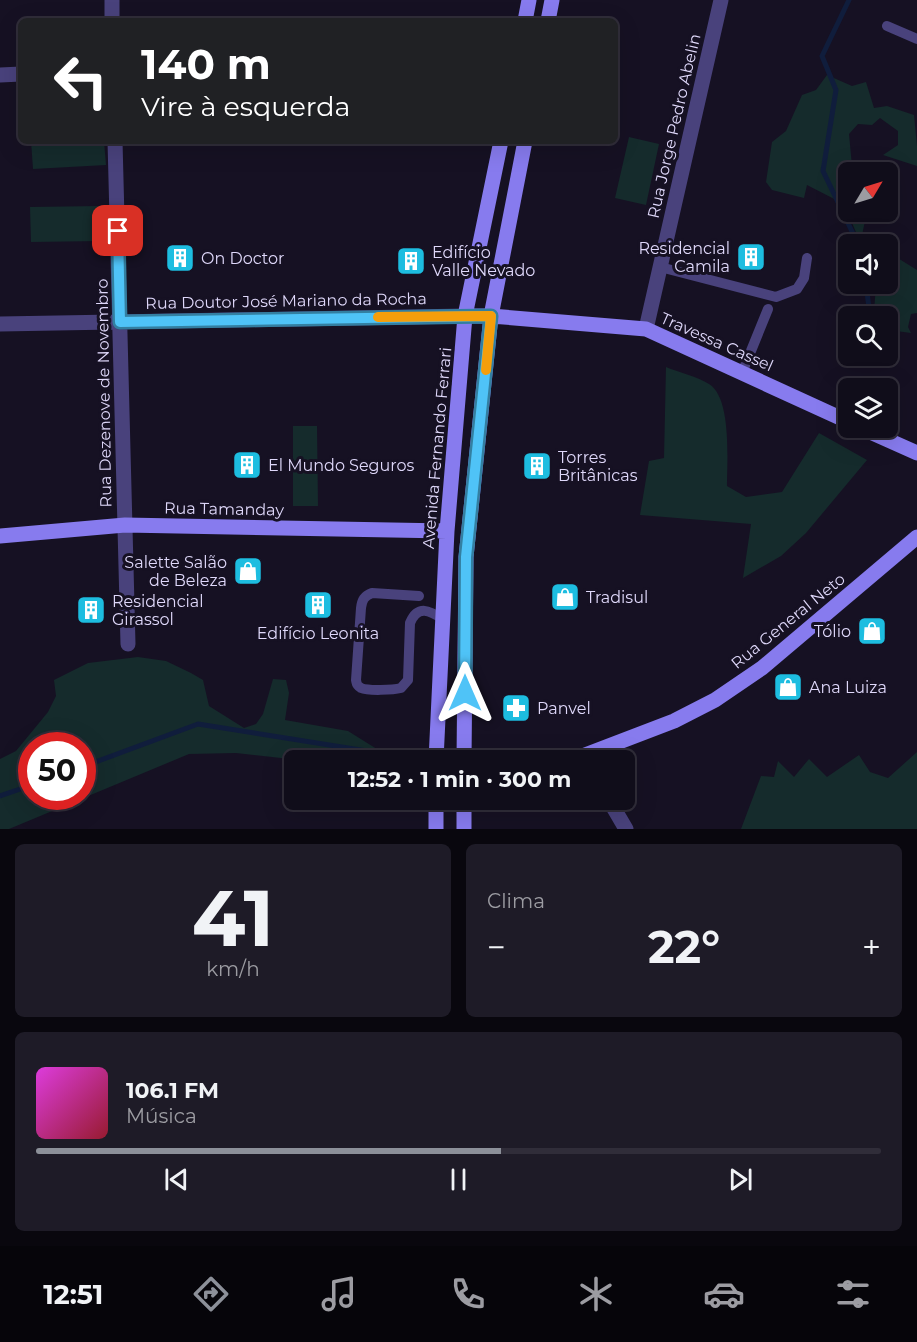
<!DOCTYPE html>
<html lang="pt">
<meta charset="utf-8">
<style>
body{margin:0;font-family:Montserrat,sans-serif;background:#1e1b27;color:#f1f3f6;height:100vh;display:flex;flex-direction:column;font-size:22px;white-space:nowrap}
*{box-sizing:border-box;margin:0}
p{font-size:20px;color:#9c9ca2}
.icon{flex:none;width:33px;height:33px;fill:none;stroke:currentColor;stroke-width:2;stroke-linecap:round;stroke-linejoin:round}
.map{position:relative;height:829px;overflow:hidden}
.side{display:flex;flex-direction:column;gap:15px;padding:15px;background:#09070e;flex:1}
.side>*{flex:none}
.top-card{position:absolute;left:18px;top:18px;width:600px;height:126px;border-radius:9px;box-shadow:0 6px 24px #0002,0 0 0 2px #302d39;background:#202124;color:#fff;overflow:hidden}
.needle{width:39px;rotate:52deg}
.fabs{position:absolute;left:838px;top:162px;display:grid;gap:12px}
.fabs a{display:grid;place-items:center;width:60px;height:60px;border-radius:9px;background:#100d1a;box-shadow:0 6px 24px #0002,0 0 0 2px #302d39;font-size:30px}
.speed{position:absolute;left:18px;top:732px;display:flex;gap:12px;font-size:30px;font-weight:700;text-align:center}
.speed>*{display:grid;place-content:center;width:78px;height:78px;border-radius:50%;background:#100d1a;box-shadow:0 6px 24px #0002,0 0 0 2px #302d39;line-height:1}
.speed .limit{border:9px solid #d22;background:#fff;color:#111}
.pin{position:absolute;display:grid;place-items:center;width:51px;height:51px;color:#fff;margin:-26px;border-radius:12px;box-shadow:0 3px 9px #0006}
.me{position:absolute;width:66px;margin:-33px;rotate:0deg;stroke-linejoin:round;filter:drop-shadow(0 0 4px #0008)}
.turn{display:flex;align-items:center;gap:21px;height:126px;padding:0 24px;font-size:27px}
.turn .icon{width:78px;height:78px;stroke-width:2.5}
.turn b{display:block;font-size:42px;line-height:51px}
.big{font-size:45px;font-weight:700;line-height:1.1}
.side .card{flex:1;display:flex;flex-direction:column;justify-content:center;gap:9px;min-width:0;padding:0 21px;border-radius:9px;background:#1e1b27}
.side .dial{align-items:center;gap:0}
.dial b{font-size:78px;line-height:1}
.song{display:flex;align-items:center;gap:18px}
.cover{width:72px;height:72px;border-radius:9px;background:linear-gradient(135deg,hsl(300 70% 55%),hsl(350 70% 35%))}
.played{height:6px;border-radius:3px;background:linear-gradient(90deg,#8c9099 55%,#302d39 55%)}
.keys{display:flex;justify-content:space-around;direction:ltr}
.heat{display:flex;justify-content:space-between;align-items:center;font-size:33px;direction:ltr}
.side .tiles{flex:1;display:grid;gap:15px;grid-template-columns:1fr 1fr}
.card:last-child{grid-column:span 2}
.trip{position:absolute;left:284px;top:750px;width:351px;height:60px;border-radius:9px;background:#100d1a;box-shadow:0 6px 24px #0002,0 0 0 2px #302d39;font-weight:700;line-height:60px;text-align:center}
.tab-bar{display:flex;height:96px;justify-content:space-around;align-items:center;background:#06050a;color:#9c9ca2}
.tab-bar .icon{width:42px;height:42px}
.tab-bar .current{color:#8c9099}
.tab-bar b{font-size:27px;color:#f1f3f6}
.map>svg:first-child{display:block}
.green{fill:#152b2c;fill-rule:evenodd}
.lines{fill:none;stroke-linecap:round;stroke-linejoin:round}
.stream{stroke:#101d3c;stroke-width:5}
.lane{stroke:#49427c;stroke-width:10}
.street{stroke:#49427c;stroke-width:15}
.secondary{stroke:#877bee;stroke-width:15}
.route-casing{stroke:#337fa1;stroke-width:15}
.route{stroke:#4fc3f7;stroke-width:10}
.slow{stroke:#f59e0b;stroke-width:10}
.labels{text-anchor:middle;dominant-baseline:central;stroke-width:6;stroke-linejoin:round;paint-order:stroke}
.street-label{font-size:16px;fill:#dfd8fa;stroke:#161123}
.poi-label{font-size:16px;fill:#dfd8fa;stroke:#161123;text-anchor:start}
</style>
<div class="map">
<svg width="917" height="829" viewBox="0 0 917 829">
<rect width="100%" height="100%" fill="#161123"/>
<!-- green -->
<path class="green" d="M827,75L852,86L866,82L874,108L887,106L914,115L917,146V166L883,155L898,145V131L880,118L872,125L858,124L849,134L852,166L859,172H849V212H862L865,221L862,235L876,244H861L844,204L807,185L804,198L772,190L766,182L772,142L786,131L802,95L816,90Z
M629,137L659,144L646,205L615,198Z
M31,141H104L106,165L33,169Z
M101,206V241L31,242L30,207Z
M888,252L917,270V313L911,314L908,327L911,333L889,330L888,316H878L874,312L876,284H888Z
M666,367C678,372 698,377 709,384C732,398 727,462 727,486L746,497L782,492L819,433L867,460L806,533L781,556L743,578L751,524L640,515L649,461L664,458Z
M293,426H317L318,506H293Z
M138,657L166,661L191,673L203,680L209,706L244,728L256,724L263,714L273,679L286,680L289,693L285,720L348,731L380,751L417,750L427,760H299L236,753L189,754L9,829H0V759L16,751L48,712L56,696L54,680L88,663ZM32,746H82V796H32Z
M917,752V829H741L761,776L774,777L778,761L794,777L809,759L827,777L859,755L870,772L888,778Z"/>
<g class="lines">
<!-- stream -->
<path class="stream" d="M849,0L822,56L836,90L823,171L858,244
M866,284L870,316
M82,767L198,724L411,758
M0,796L32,785"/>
<!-- lane -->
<path class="lane" d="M887,26L917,39
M660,267L776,297L797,289L804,278L807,258
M742,373L768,309
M419,596L372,593C364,596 362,600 361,608L356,680C357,684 356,685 361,688C368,691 393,690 401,688L408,680L410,623C418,604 430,611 443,619"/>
<!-- street -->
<path class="street" d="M112,0V21
M0,75L21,74
M115,141L128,644
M0,324L465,316
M646,329L721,0
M609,800L626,829"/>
<!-- secondary -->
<path class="secondary" d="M525,21L529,0
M548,21L552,0
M465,316H491L646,329L849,422
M861,428L917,453
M0,536L125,525L447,531
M436,760L447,531L465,316L501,141
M464,760L466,557L491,316L525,141
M572,760L674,721L715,700L762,668L917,537
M436,800V829
M464,829V800"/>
</g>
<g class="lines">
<!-- route casing -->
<g class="route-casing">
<path id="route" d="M118,231L120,322L491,316L466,557L465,693"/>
</g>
<!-- route -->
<use href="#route" class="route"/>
<!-- slow -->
<path class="slow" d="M378,317L491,316L486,370"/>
</g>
<!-- icons -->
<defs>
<g id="building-square" transform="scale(1.5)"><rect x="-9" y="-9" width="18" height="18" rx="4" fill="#1dbde0" stroke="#161123"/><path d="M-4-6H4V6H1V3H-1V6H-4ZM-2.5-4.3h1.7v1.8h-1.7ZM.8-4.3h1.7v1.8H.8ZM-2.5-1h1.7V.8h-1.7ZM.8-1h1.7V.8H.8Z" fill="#fff"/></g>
<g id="shop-square" transform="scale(1.5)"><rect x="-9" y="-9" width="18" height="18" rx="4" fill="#1dbde0" stroke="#161123"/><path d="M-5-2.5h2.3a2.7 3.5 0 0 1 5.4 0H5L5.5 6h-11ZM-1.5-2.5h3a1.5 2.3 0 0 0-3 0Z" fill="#fff"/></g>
<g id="pharmacy-square" transform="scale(1.5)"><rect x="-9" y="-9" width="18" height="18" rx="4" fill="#1dbde0" stroke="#161123"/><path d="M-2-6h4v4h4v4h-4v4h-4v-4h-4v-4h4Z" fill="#fff"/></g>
</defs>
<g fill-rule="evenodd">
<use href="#building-square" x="751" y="257"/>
<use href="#building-square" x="180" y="258"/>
<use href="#building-square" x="411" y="261"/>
<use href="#building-square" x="247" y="465"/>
<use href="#building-square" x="537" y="466"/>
<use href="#shop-square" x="248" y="571"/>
<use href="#shop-square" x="565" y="597"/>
<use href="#building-square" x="318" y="605"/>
<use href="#building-square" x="91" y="610"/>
<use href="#shop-square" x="872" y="631"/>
<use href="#shop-square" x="788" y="687"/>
<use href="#pharmacy-square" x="516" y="708"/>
</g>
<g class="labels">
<!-- street labels -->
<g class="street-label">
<text transform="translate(674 126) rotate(-77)">Rua Jorge Pedro Abelin</text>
<text transform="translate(286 301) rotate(-1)">Rua Doutor José Mariano da Rocha</text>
<text transform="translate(717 342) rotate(24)">Travessa Cassel</text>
<text transform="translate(104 393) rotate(-91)">Rua Dezenove de Novembro</text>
<text transform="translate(437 448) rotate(-85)">Avenida Fernando Ferrari</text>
<text transform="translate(224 509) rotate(1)">Rua Tamanday</text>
<text transform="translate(788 621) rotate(-39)">Rua General Neto</text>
</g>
<!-- poi labels -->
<g class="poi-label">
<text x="730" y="248" text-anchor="end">Residencial<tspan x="730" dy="18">Camila</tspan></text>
<text x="432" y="252">Edifício<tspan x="432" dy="18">Valle Nevado</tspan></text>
<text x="201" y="258">On Doctor</text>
<text x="558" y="457">Torres<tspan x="558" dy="18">Britânicas</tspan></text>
<text x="268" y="465">El Mundo Seguros</text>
<text x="227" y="562" text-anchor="end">Salette Salão<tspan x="227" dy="18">de Beleza</tspan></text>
<text x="586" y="597">Tradisul</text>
<text x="112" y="601">Residencial<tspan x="112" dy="18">Girassol</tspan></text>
<text x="851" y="631" text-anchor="end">Tólio</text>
<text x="318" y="633" text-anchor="middle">Edifício Leonita</text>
<text x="809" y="687">Ana Luiza</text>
<text x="537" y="708">Panvel</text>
</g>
</g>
</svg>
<div class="fabs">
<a><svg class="needle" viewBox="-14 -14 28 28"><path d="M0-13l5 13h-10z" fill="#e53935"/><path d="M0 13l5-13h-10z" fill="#9c9ca2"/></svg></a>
<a><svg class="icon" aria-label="sound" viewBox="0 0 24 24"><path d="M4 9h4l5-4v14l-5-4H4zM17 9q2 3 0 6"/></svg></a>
<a><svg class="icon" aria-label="search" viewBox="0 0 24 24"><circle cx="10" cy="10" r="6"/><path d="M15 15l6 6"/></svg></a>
<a><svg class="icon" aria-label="layers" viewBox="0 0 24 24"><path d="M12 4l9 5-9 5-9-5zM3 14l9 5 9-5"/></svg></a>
</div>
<div class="speed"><div class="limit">50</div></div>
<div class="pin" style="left:118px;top:231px;background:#d93025"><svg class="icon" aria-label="arrive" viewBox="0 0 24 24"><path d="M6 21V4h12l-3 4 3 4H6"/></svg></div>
<svg class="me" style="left:465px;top:693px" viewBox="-20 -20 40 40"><path d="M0-17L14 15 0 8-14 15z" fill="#4fc3f7" stroke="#fff" stroke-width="4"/></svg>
<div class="trip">12:52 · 1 min · 300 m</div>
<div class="top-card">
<div class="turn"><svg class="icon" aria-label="left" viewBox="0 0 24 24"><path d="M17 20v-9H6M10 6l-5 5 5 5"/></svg><div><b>140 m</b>Vire à esquerda</div></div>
</div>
</div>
<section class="side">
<div class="tiles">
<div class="card dial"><b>41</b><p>km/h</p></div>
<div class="card"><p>Clima</p>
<div class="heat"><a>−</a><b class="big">22°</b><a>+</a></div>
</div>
<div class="card">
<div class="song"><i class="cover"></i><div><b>106.1 FM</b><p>Música</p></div></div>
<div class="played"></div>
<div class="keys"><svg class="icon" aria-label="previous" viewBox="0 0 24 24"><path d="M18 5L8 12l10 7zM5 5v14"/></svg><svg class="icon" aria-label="pause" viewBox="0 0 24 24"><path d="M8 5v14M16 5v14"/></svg><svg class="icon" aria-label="next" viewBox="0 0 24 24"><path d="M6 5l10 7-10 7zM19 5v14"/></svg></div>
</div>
</div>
</section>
<nav class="tab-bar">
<b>12:51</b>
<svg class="icon current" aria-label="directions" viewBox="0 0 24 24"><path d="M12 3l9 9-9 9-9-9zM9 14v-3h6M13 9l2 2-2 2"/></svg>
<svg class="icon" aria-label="music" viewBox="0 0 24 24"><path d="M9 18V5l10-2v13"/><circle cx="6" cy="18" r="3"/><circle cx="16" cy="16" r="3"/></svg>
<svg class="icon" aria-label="phone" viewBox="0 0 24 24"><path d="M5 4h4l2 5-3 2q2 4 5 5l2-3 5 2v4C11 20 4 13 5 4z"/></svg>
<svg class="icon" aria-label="climate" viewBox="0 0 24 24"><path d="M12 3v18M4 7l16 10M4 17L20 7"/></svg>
<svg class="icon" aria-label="car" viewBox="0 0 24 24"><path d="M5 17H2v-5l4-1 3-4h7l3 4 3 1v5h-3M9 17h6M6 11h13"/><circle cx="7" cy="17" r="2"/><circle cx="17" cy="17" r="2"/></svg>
<svg class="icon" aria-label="filters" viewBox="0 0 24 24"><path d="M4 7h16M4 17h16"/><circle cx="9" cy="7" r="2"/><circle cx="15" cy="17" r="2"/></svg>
</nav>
